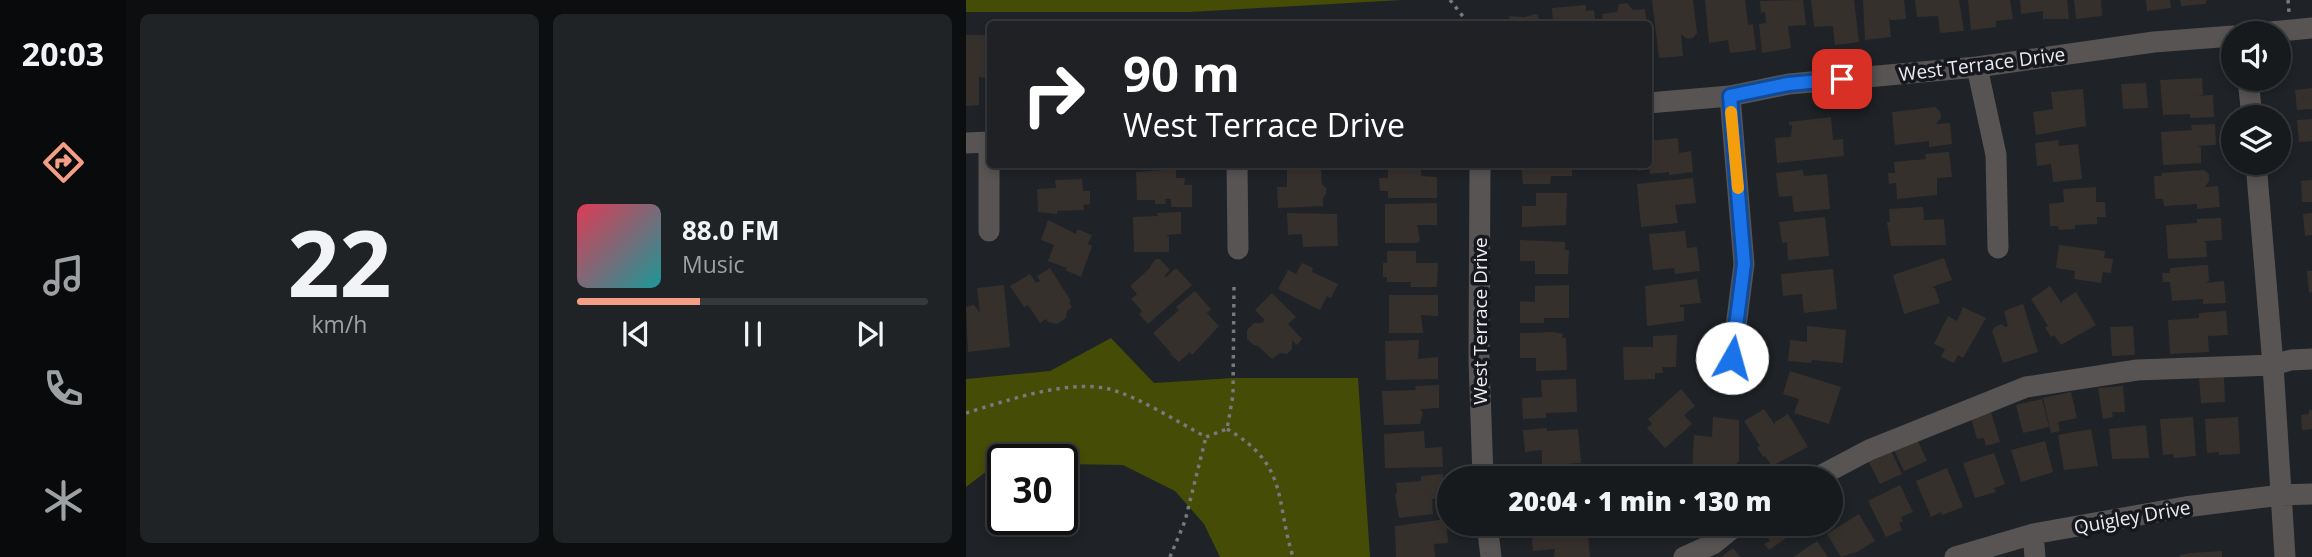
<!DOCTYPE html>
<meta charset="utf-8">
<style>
body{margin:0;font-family:"Open Sans",sans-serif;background:#202325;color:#f1f3f6;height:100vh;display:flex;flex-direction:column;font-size:26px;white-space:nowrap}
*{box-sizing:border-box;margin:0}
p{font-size:23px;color:#9ea1a3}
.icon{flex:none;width:38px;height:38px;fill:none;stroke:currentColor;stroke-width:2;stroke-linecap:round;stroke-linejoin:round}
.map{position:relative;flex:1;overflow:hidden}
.drawer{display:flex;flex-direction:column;gap:14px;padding:14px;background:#0d0e0f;width:840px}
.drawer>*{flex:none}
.banner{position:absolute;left:21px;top:21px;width:665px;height:147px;border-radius:7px;box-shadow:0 4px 10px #0003,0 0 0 2px #36383b;background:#202124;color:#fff;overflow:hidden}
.controls{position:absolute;left:1255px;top:21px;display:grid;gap:14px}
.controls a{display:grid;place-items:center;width:70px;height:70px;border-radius:50%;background:#171a1c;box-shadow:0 4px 10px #0003,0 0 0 2px #36383b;font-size:35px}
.speed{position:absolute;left:21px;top:444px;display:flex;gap:14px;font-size:35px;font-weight:700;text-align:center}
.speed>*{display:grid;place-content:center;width:91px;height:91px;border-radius:50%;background:#171a1c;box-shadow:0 4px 10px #0003,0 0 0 2px #36383b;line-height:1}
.speed .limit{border:4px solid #111;border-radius:10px;background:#fff;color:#111}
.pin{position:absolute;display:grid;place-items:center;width:60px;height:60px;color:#fff;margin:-30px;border-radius:14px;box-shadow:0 4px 10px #0006}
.me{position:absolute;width:77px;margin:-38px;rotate:7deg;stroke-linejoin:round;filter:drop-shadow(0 0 5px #0008)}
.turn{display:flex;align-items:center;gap:24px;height:147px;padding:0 21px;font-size:32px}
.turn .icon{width:91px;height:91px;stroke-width:2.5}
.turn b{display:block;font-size:49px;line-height:60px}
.drawer .card{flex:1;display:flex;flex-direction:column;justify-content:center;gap:10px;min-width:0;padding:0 24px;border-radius:10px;background:#202325}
.drawer .dial{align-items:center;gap:0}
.dial b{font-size:91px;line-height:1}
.song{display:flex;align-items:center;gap:21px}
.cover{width:84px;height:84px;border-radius:10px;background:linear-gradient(135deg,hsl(350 70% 55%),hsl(180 70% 35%))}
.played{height:7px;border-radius:4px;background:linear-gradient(90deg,#f49e86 35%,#36383b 35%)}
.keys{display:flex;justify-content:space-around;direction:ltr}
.drawer .tiles{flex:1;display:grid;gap:14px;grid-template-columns:repeat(2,1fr)}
.trip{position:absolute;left:471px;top:466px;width:406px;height:70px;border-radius:35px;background:#171a1c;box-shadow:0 4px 10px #0003,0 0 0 2px #36383b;font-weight:800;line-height:70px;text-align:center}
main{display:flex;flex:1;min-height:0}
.tab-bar{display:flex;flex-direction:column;width:126px;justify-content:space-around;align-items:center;background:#090a0b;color:#9ea1a3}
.tab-bar .icon{width:49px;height:49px}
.tab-bar .on{color:#f49e86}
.tab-bar b{font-size:32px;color:#f1f3f6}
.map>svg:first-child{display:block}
.green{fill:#454c05}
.building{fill:#36302d}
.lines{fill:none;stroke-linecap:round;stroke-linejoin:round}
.path{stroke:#76797d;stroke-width:3.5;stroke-dasharray:3.5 5;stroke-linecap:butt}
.minor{stroke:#575453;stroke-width:21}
.route-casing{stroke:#114b97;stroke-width:18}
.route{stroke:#1a73e8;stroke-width:12}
.slow{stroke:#f59e0b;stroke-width:12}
.labels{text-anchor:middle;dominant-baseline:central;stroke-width:7;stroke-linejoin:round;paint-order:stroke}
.street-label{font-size:19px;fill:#eaecef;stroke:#16181d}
</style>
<main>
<nav class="tab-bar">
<b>20:03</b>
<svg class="icon on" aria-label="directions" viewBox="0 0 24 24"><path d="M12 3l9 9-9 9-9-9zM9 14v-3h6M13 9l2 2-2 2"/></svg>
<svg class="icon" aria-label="music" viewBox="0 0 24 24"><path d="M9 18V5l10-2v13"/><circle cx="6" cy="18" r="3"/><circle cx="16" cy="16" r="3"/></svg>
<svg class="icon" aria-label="phone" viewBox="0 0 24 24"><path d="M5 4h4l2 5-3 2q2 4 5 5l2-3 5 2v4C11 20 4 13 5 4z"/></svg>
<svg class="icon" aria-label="climate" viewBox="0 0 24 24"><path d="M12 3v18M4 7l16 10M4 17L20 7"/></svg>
</nav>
<section class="drawer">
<div class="tiles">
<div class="card dial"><b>22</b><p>km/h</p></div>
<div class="card">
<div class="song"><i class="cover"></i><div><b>88.0 FM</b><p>Music</p></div></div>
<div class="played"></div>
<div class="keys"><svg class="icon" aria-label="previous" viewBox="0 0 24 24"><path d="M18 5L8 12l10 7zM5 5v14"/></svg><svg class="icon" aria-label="pause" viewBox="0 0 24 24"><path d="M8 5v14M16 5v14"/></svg><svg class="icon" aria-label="next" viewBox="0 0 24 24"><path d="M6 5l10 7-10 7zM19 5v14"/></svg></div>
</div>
</div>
</section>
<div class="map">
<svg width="1346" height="557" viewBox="0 0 1346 557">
<rect width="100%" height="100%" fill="#1f2226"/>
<!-- green -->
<path class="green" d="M0,0H436L224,12H0Z
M145,338L188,383L267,378H392L404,557H254L238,524L209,491L157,465L96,464V460H37V464H30L0,487V379L84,371Z"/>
<!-- building -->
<path class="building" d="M686,0H727L731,33L727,38L721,39L715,34L717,56L693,58Z
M739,0H779L782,25L787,24L790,50L764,53L762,40L743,43Z
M837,0L840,25L822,26L825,48L796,53L793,24L800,23L799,12L795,13L794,1Z
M845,0H888L893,42L869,45L867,26L848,27Z
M897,0H938L940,19L925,20L923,18L925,37L899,40Z
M949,0H993L998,31L974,33L972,16L951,17Z
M1002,0H1044L1047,19L1030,21V27L1005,30Z
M1054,0H1101L1103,19H1077V11L1055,14Z
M1108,0H1135L1136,16L1110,19Z
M1180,0H1204L1205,8L1181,11Z
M1214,0H1240V4L1215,6Z
M661,3L667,10L679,9L681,24H637L636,14L651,12L653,4Z
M620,5V11L628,10L630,24H587L586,8Z
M569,14L572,15L574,24H544L543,16L559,17Z
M0,35H24V79L13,77V105L0,106Z
M1236,78L1237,95L1229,96L1247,95L1248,117L1224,118V114L1197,115L1194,80Z
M1180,83L1182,108L1157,109L1155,84Z
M1346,88V109L1331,110L1329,90Z
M1117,89L1120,126L1070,135L1067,112L1087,109L1085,92Z
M969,107L974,111L975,118L970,124L984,123L986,144L963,147V141L929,145L926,112Z
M865,117L867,140L877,139L878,156L811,163L809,138L825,137L826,125L823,126V122Z
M1346,119V141L1333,142L1331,120Z
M1249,124L1250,145L1231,146L1235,147V163L1197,165L1195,132L1226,130L1225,125Z
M712,138L713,153L725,151L727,172L703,175V172L684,174L683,169L672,171L671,164H682V141Z
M1092,140L1093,146L1112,144L1116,179L1087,182L1085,164L1071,166L1069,143Z
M983,152L986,177L971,178V195L931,199L930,183L923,184L922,173H929L928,162L960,159L959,154Z
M555,164H606V176H585L584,184H557Z
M455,165V176L471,177V198H422V191H414L413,178H422V166Z
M347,168L355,169L356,185L360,188V194L357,197V206L312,208L311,187H321V170Z
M210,169V178H219L218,185H226V207H205V199H199L200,204H189V200H171L170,172Z
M837,170L838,176L861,174L864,209L828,212L826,196L813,197L810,173Z
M1238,170L1243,174V181L1239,187L1252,186L1254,207L1231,209V204L1198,206L1197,199H1189L1188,176H1196V173Z
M727,178L730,203L709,205L712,223L675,227L671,184Z
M116,179L117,191H124V204L117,205L118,210L91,211V214L72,212L71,189L90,188L89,180Z
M1346,180V202H1336L1335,181Z
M1130,187V202H1139L1140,217H1131V224L1109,225V229L1093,230L1092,226H1084L1083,204L1098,202L1097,189Z
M570,193H601L600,225L556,227V206H570Z
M471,203V225H451L454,240L451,243H419V204Z
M957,207L958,220L978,219L980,245L925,246L921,222H924L923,209Z
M215,212V234L200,235L203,237V252H168L167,217L192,216L191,213Z
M321,213L371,214L372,246L337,247L336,234L322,235Z
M1346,213V235L1339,236L1337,214Z
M859,217L863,256L822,260L821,243L826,242L816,243L813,222Z
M1255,218L1256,240L1237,241L1240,242L1241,257L1202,259L1200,225L1231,223V219Z
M82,220L110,234L111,229L126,235L122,244L126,246L115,277L99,270L101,268L82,261L88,245L75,240Z
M719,231L721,248L731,247L734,271L709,274L708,268L687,270L683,234Z
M554,240L599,242V250H603L602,274H569V261H554Z
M1093,245L1139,251L1138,258L1147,259L1145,273L1137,272L1135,283L1108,279L1109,271L1090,268Z
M421,251H450V263H472L471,287H444L445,282H421V277H417V263H421Z
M978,258L986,280L966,287L969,288L974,303L938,314L927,275Z
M190,259H194L204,270L198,276L200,277L210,268L226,285L182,324L173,314L176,311L165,299L171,294L164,286L185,267L184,266Z
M336,263L347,268L346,272L372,284L365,298L361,296L354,310L312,289L322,270L330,274Z
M1238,265H1242L1243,281L1240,283L1258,281L1260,303L1237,304V299L1206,301L1204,282H1197L1196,273H1204V268Z
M84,268L105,301L103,302L106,307L101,311L100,318L91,324L82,322L80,319L74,323L62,305L58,307L44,286L64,274L70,283L74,281L71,276Z
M867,269L871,309L838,313L836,294L817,296L815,274Z
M1341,271H1346V292L1343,293Z
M731,279L735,303L714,305V307H718V321L681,326L679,286Z
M38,285L44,347L2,352L0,307L8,305L14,313L11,288Z
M603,285V318H578V323H554V301L569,302V286Z
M1084,286L1096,304V301L1110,292L1130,325L1095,345L1088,335L1085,337L1079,327L1082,326L1065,299Z
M229,291L245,309L241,313L253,326L226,355L224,352L213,362L204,354L205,353L187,333L213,310L210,307Z
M306,293L330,317L322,324L336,339L331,345L326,340V349L321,354L314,353L306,359L292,346L288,345L281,339V330L288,323H296L299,320L289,310Z
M423,295H472V316L455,315L457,333H423Z
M1057,304L1072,352L1037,363L1026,331L1029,327L1035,324L1039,327L1042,326L1038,311Z
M997,307L1020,318L997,358L992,355L988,363L975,357L979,349L968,344L982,316L991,321Z
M1260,311L1262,335L1242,336L1243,352L1204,354L1202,320L1233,318V313Z
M841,326L880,330L877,363L846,360L845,363L822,361L824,340L841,342Z
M1167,326L1169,355L1146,356L1144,327Z
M587,332L597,334L596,338H600L601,370L570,371V358H554V333Z
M711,335L710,367H696L697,373H689V379L658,380L657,347H687V336Z
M453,340L452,359L472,357V379L420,380L419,341Z
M824,371L875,387L863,424L828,413L833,399L817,394Z
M1258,377L1259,402L1235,403L1233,378Z
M610,379L611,412L580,413V418L557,419L556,398L576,397L575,380Z
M473,385V408L454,409L457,413L454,424L418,425L416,391L450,390L449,386Z
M1157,386L1159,412H1146L1147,417L1137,419L1132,388Z
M715,389L729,406L718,415L726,424L699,448L681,428L686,424L682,419Z
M1105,392L1111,418L1092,422L1094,431L1085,433L1077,398Z
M1076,399L1083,427L1057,433L1050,405Z
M798,409L809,425V422L822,414L842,447L806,466L799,456L797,457L791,447L794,446L778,421Z
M1343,410H1346V429L1336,430L1335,415L1343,414Z
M1025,412L1034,442L1020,446L1018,438L1011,439L1005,418Z
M747,417L773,420V462H771L770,474H726L728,435L746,437Z
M1227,417L1230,456L1208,458L1207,454L1197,455L1194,419Z
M1272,417L1274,454L1253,455V452L1241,453L1239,419Z
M1180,425L1183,458L1146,459L1143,429Z
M581,428V431L612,429L615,463L600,464L601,469L590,470V465H576V450L559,452L557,430Z
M1125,429L1132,466L1098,470L1092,435Z
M458,431L459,448L476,447L477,467L419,468L418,434Z
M951,439L961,461L938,471L928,450Z
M1079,441L1087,472L1055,482L1045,450Z
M925,451L936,474L914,484L902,461Z
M1028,453L1039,484L1028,488L1030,492L1009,498L997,463Z
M981,468L997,507L976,515L975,512L965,517L950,481Z
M477,474L479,498L466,499L467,514L433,518L429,495L431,492L430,483L455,481V476Z
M934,485L947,512L935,517L937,521L933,523L936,530L920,537L902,501Z
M893,514L909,541L891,552L875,557L861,534Z
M480,519L482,543L468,544L469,557H430L429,526Z
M569,523H582V525H587L588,528L621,525L624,557H588L589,549L567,551L565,527L570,526Z
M799,523H821L827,533L803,550L798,544L804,541L794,527Z
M851,541L862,557H827Z
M767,548L774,557H755Z
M1256,551V557H1214V555L1225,553Z"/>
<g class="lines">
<!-- path -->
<path class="path" d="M484,0L503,24
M1322,0L1323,12
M0,413C40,401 101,379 143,389C173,397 212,422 240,437L261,429L267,395L268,286
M261,429C323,465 309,500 327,557
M204,557L219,521L240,437"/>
<!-- minor -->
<path class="minor" d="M1294,33L1346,28
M1011,67L1030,155L1032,248
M1282,79L1286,117
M764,96L778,264L766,358
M682,103L764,96L823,84L1011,67L1188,42L1267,36
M0,143L24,142
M23,143V231
M1290,163L1307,365L1319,557
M271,164L272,249
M514,164L513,360L517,478
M850,478L903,450L1060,387L1171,370L1307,365L1325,360L1346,359
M521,523L525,557
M1067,534L1069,557
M718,557L747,544L773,523
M989,557L1067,534L1219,507L1315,495L1346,494"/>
</g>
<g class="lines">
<!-- route casing -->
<g class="route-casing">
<path id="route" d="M766,358L778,264L764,96L822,84L876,79"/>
</g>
<!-- route -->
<use href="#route" class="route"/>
<!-- slow -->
<path class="slow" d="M765,112L772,188"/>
</g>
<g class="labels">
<!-- street labels -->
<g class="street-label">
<text transform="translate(1016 64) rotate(-7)">West Terrace Drive</text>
<text transform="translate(514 321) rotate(-90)">West Terrace Drive</text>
<text transform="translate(1166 517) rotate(-10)">Quigley Drive</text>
</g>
</g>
</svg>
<div class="controls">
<a><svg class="icon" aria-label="sound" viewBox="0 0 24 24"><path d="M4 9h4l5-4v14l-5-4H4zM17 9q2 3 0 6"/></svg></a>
<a><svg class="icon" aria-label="layers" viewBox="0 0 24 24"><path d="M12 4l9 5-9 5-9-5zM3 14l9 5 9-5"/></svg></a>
</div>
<div class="speed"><div class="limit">30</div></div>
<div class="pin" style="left:876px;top:79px;background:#d93025"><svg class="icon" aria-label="arrive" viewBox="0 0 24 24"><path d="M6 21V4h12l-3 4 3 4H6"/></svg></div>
<svg class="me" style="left:766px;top:358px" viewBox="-20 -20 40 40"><circle r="19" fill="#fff"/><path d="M0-13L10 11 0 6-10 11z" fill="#1a73e8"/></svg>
<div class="trip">20:04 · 1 min · 130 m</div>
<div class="banner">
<div class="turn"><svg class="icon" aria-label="right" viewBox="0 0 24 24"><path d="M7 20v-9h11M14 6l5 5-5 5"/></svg><div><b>90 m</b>West Terrace Drive</div></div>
</div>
</div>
</main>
